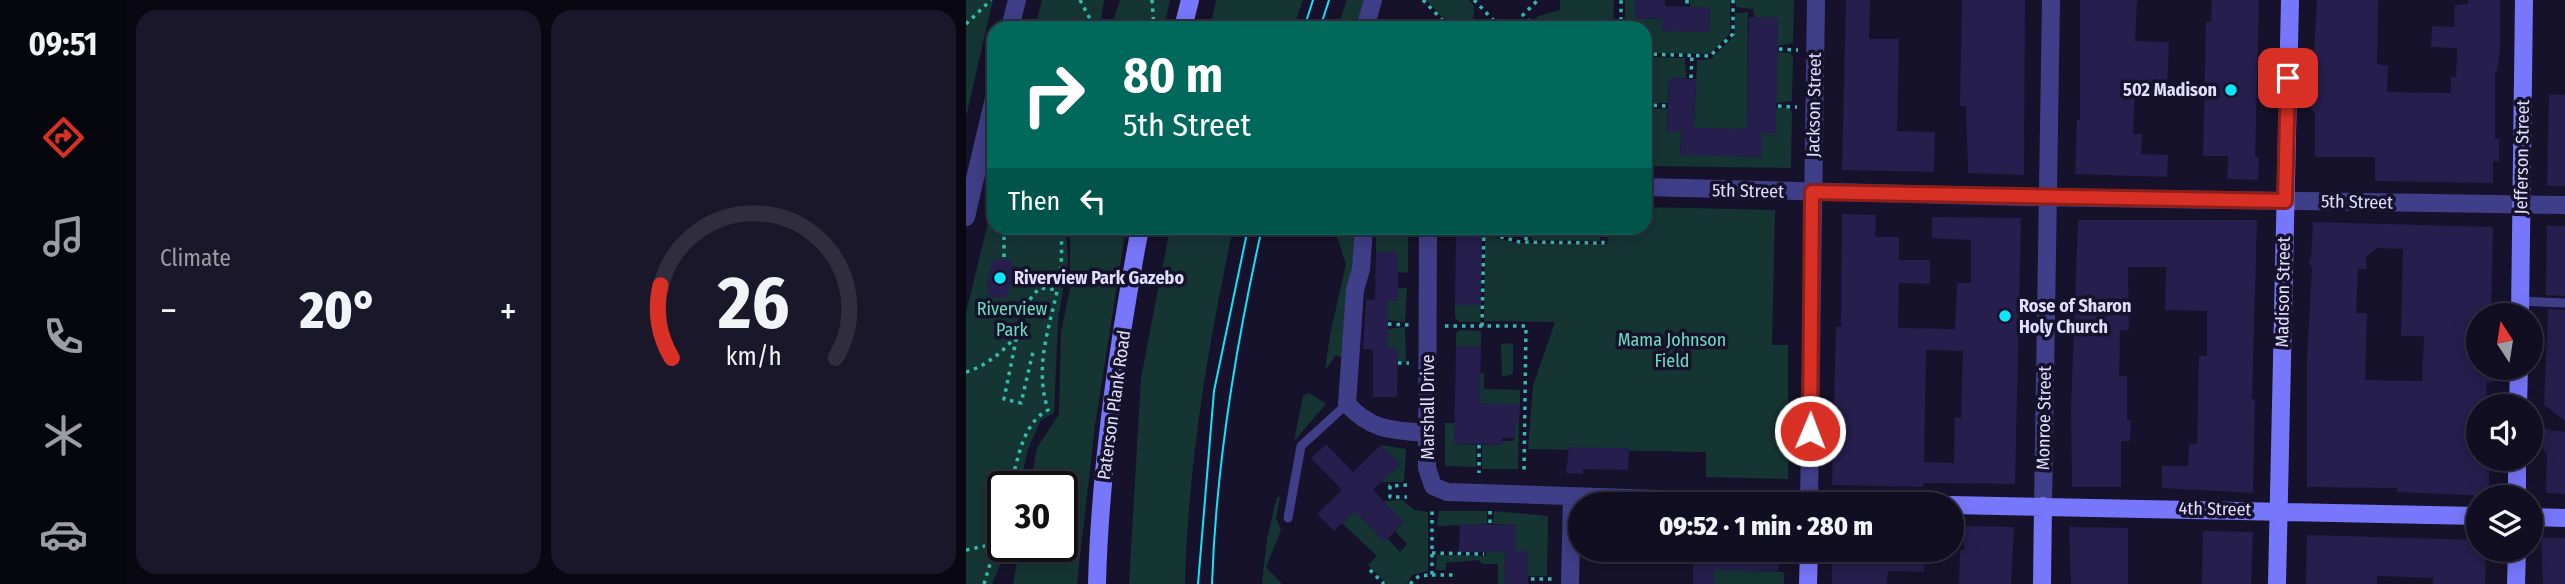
<!DOCTYPE html>
<meta charset="utf-8">
<style>
body{margin:0;font-family:"Fira Sans Condensed",sans-serif;background:#191729;color:#f1f3f6;height:100vh;display:flex;flex-direction:column;font-size:26px;white-space:nowrap}
*{box-sizing:border-box;margin:0}
p{font-size:23px;color:#9c9ca5}
.icon{flex:none;width:38px;height:38px;fill:none;stroke:currentColor;stroke-width:2;stroke-linecap:round;stroke-linejoin:round}
.map{position:relative;flex:1;overflow:hidden}
.drawer{display:flex;flex-direction:column;gap:10px;padding:10px;background:#090812;width:840px}
.drawer>*{flex:none}
.guide{position:absolute;left:21px;top:21px;width:665px;height:214px;border-radius:21px;box-shadow:0 4px 18px #0003,0 0 0 2px #302e3e;background:#00695c;color:#fff;overflow:hidden}
.needle{width:46px;rotate:348deg}
.controls{position:absolute;left:1500px;top:303px;display:grid;gap:14px}
.controls a{display:grid;place-items:center;width:77px;height:77px;border-radius:50%;background:#100e20;box-shadow:0 4px 18px #0003,0 0 0 2px #302e3e;font-size:35px}
.speed{position:absolute;left:21px;top:471px;display:flex;gap:14px;font-size:35px;font-weight:700;text-align:center}
.speed>*{display:grid;place-content:center;width:91px;height:91px;border-radius:50%;background:#100e20;box-shadow:0 4px 18px #0003,0 0 0 2px #302e3e;line-height:1}
.speed .limit{border:4px solid #111;border-radius:10px;background:#fff;color:#111}
.pin{position:absolute;display:grid;place-items:center;width:60px;height:60px;color:#fff;margin:-30px;border-radius:14px;box-shadow:0 4px 10px #0006}
.me{position:absolute;width:77px;margin:-38px;rotate:1deg;stroke-linejoin:round;filter:drop-shadow(0 0 5px #0008)}
.turn{display:flex;align-items:center;gap:24px;height:147px;padding:0 21px;font-size:32px}
.turn .icon{width:91px;height:91px;stroke-width:2.5}
.turn b{display:block;font-size:49px;line-height:60px}
.then{display:flex;align-items:center;height:66px;padding:0 21px;background:#0003;gap:14px;font-size:26px}
.big{font-size:52px;font-weight:800;line-height:1.1}
.drawer .widget{flex:1;display:flex;flex-direction:column;justify-content:center;gap:10px;min-width:0;padding:0 24px;border-radius:21px;background:#191729}
.drawer .dial{align-items:center;gap:0}
.dial svg{height:182px;overflow:visible;fill:none;stroke:#302e3e;stroke-width:7;stroke-linecap:round;text-anchor:middle}
.dial text{fill:#f1f3f6;stroke:none}
.heat{display:flex;justify-content:space-between;align-items:center;font-size:38px;direction:ltr}
.drawer .tiles{flex:1;display:grid;gap:10px;grid-template-columns:repeat(2,1fr)}
.trip{position:absolute;left:602px;top:492px;width:396px;height:70px;border-radius:35px;background:#100e20;box-shadow:0 4px 18px #0003,0 0 0 2px #302e3e;font-weight:800;line-height:70px;text-align:center}
main{display:flex;flex:1;min-height:0}
.dock{display:flex;flex-direction:column;width:126px;justify-content:space-around;align-items:center;background:#06060d;color:#9c9ca5}
.dock .icon{width:49px;height:49px}
.dock .on{color:#d93025}
.dock b{font-size:32px;color:#f1f3f6}
.map>svg:first-child{display:block}
.green{fill:#153533}
.building{fill:#261e4c;fill-rule:evenodd}
.lines{fill:none;stroke-linecap:round;stroke-linejoin:round}
.path{stroke:#34bbaf;stroke-width:3.5;stroke-dasharray:3.5 5;stroke-linecap:butt}
.lane{stroke:#3f3e88;stroke-width:9}
.street{stroke:#3f3e88;stroke-width:18}
.secondary{stroke:#7777fb;stroke-width:18}
.tram{stroke:#0ee7f9;stroke-width:2}
.route-casing{stroke:#8d1f18;stroke-width:18}
.route{stroke:#d93025;stroke-width:12}
.poi-dot{fill:#0ee7f9;stroke:#16122b;stroke-width:2.5}
.labels{text-anchor:middle;dominant-baseline:central;stroke-width:7;stroke-linejoin:round;paint-order:stroke}
.poi-label{font-size:18px;font-weight:bold;fill:#e0ddfe;stroke:#16122b;text-anchor:start}
.street-label{font-size:18px;fill:#e0ddfe;stroke:#16122b}
.park-label{font-size:18px;fill:#69debe;stroke:#16122b}
</style>
<main>
<nav class="dock">
<b>09:51</b>
<svg class="icon on" aria-label="directions" viewBox="0 0 24 24"><path d="M12 3l9 9-9 9-9-9zM9 14v-3h6M13 9l2 2-2 2"/></svg>
<svg class="icon" aria-label="music" viewBox="0 0 24 24"><path d="M9 18V5l10-2v13"/><circle cx="6" cy="18" r="3"/><circle cx="16" cy="16" r="3"/></svg>
<svg class="icon" aria-label="phone" viewBox="0 0 24 24"><path d="M5 4h4l2 5-3 2q2 4 5 5l2-3 5 2v4C11 20 4 13 5 4z"/></svg>
<svg class="icon" aria-label="climate" viewBox="0 0 24 24"><path d="M12 3v18M4 7l16 10M4 17L20 7"/></svg>
<svg class="icon" aria-label="car" viewBox="0 0 24 24"><path d="M5 17H2v-5l4-1 3-4h7l3 4 3 1v5h-3M9 17h6M6 11h13"/><circle cx="7" cy="17" r="2"/><circle cx="17" cy="17" r="2"/></svg>
</nav>
<section class="drawer">
<div class="tiles">
<div class="widget"><p>Climate</p>
<div class="heat"><a>−</a><b class="big">20°</b><a>+</a></div>
</div>
<div class="widget dial"><svg viewBox="0 0 100 80">
<path d="M14 69A42 42 0 1 1 86 69"/>
<path d="M14 69A42 42 0 0 1 9 37" stroke="#d93025"/>
<text x="50" y="56" font-size="32" font-weight="700">26</text>
<text x="50" y="72" font-size="11">km/h</text>
</svg></div>
</div>
</section>
<div class="map">
<svg width="1599" height="584" viewBox="0 0 1599 584">
<rect width="100%" height="100%" fill="#16122b"/>
<!-- green -->
<path class="green" d="M0,0H27L0,117Z
M76,0H138L134,28H69Z
M154,0H204L198,28H145Z
M250,0H337L327,28H244Z
M381,0H399L391,28H371Z
M460,0H503L508,6L507,28H487Z
M594,0H648L647,26L572,28L567,23L572,16L594,10Z
M659,0H669V18L696,19V31L743,32L744,7H724V0H764V33L744,54L679,53V28H659Z
M769,0H828L827,43L811,46L812,17H789L787,9L770,7Z
M782,12L781,129L728,128L731,60L745,59L768,36L769,13Z
M811,52L824,53L827,57L826,101L810,103Z
M679,57L719,58L720,78H703L702,103H679Z
M679,108L702,109L701,132H715L714,154L796,157V133H809L810,108H823L826,112L825,168L679,166Z
M28,198V228H100L102,260L92,321L88,413L75,420L62,449L54,486H37V546H42L26,584H0V313Z
M679,207L809,210L806,345H822V479L740,477V452L562,449L567,386L589,322L518,321L519,235L551,243L641,244L642,228H679Z
M104,228H160L129,425L111,584H47L54,546H96V486H64L71,448L93,414L95,333L104,288Z
M204,228H267C242,346 222,463 219,584H163L175,378Z
M368,228H389V266L376,358L370,355L359,370L364,335L380,264Z
M410,228H442V273L432,272V252H410Z
M563,228H630L634,231V241L566,240Z
M432,288H441L439,322L422,320V301H432Z
M489,305H515L514,322H494L489,318Z
M439,327L440,362H432L431,348H422V329Z
M494,330L515,331V346H490V333Z
M547,343V374L536,377L535,344Z
M514,373H518V389L554,390V404H530L513,418Z
M343,393L360,404L328,441L337,396Z
M479,423H489L488,444L510,445V467L479,466Z
M549,423H553L552,469H516V445H536V441H548Z
M415,445L440,449L438,482H415L434,464Z
M311,497H314L310,518L315,530L300,567L316,584H296L301,539Z
M436,500L448,510L462,512V571L446,575L441,584H421L402,565L411,556L376,523L389,511L418,541L422,539L434,552L441,544L429,531L438,522L417,501Z
M473,511H521V524L471,526Z
M528,511L582,516L581,576H562V551H550V525L527,524Z
M520,552H539L538,584H532V564H517L512,560L480,563V570H470L471,555L520,556Z
M748,569L818,572V584H748Z"/>
<!-- building -->
<path class="building" d="M669,0H699V6L744,7L743,32L696,31V19L669,18Z
M880,0H904L903,39H933L931,131L969,132L968,172L876,170Z
M996,0H1059L1058,175L1002,173L1000,106H994Z
M1114,0H1171L1169,41L1203,42L1201,88L1169,87L1167,134H1176L1175,154L1202,155L1201,177L1109,174L1111,120H1114Z
M1246,0H1293L1289,157H1293L1292,180L1261,179L1262,156H1237L1240,22H1245Z
M1351,0H1412L1411,64L1422,66L1421,92L1485,93V77H1490L1491,48L1465,47L1466,26L1488,27L1489,5L1502,4V0H1534V49L1531,71H1529V139H1533V161H1527V183L1409,181V157H1349V113L1345,110Z
M783,17H812L810,133H796V157L714,155L715,132H701L703,78L730,79L728,128L781,129Z
M1583,94L1599,95V186H1581Z
M876,214L910,215L909,237H933V260H964V284L933,283L932,328L989,329L991,283H1005V240L966,238V217L1055,218L1049,484L957,483V487L866,485L870,327H875ZM960,350L997,351L995,418H989L988,463L958,462Z
M1112,220H1291L1286,399H1289L1287,493L1196,488V466H1222L1223,444H1231L1233,356H1241V311L1199,310L1200,267H1162L1163,330H1154L1153,376H1161V420H1165L1164,441H1155V487H1106L1105,407Z
M1347,222L1527,227L1525,315H1512V368H1526V383L1521,382L1520,406H1512V458H1523V496L1431,492V488L1341,487V358L1346,268L1342,261L1345,259ZM1411,248L1437,249L1435,336H1458L1456,381L1399,380L1401,313H1390L1392,269H1400V257Z
M1581,226H1599V296L1580,295Z
M490,228H516L515,305H489Z
M410,252H432V301H422V348H432L431,397H407V350L397,349L400,299L409,300Z
M34,258L44,260L48,268L42,294L34,299L25,297L20,289L26,262Z
M1582,309L1599,310V421L1578,405Z
M490,346H515L514,403L554,404L553,423H549L548,438H536V445L488,444Z
M1578,429L1599,432V494L1580,493L1581,454L1573,444L1578,439Z
M360,444L387,472L415,445L434,464L407,490L438,522L418,542L389,511L368,531L351,514L376,490L345,458Z
M603,447L663,448L662,470L617,469V474L600,473Z
M494,524L550,525V551H562V584H538L539,552H493Z
M998,526L1048,527L1045,584H993L994,550H998Z
M1103,527L1162,528V584H1105Z
M1237,531L1287,532L1285,584H1236Z
M1341,535L1512,540V550H1520L1519,584H1467V578L1411,576V584H1340Z
M1575,537L1599,538V584H1577Z
M727,550H813L812,571L748,570V584H727Z
M866,550H958V572L922,571L921,584H866Z"/>
<g class="lines">
<!-- path -->
<path class="path" d="M114,0L129,28
M186,0L188,28
M457,0L484,28
M508,0L535,28
M721,0V7
M0,24L25,0
M570,28L557,15L572,0
M652,28L655,25V0
M813,49L832,50
M679,54L744,56L767,34V0
M725,78L726,55
M679,105L702,106
M812,106L831,107
M38,228V259
M560,228V241
M518,232L554,242L637,243V228
M422,324L444,325
M479,326H560L558,474
M516,326L518,228
M52,330L38,399L55,403L67,352
M432,363H443
M0,372C22,366 49,343 58,322C66,304 56,305 74,288L92,290
M513,445V473
M441,485L424,486V497H441
M45,486C51,461 57,422 82,410C68,366 83,330 92,287C96,267 96,248 95,228
M524,511V523
M0,550L29,544
M466,553L518,554
M404,570L418,584
M466,575H489
M565,579H586
M18,584L37,521
M444,584L453,576L466,575V507"/>
<!-- lane -->
<path class="lane" d="M1554,301L1599,303
M322,518L335,446L381,404"/>
<!-- street -->
<path class="street" d="M44,28L51,0
M399,28L407,0
M679,187L1058,197L1599,205
M0,217L28,98
M398,228L395,269L389,290L381,404C406,431 426,430 461,433
M462,228L461,468L467,486L481,492L843,504L850,0
M1077,506L1085,0
M604,584L606,497"/>
<!-- secondary -->
<path class="secondary" d="M217,28L224,0
M1554,315L1558,0
M1552,406L1553,368
M1551,497V458
M843,504H884
M985,505L1512,516
M1564,517L1599,518
M131,584C134,466 152,344 174,228
M842,584L843,550
M1076,584L1077,506
M1311,584L1324,0
M1550,584L1551,550"/>
<!-- tram -->
<path class="tram" d="M338,28L347,0
M354,28L363,0
M232,584L248,391L282,228
M246,584C250,464 270,344 296,228"/>
</g>
<g class="lines">
<!-- route casing -->
<g class="route-casing">
<path id="route" d="M844,431L846,192L1319,201L1322,78"/>
</g>
<!-- route -->
<use href="#route" class="route"/>
</g>
<!-- markers -->
<g class="poi-dot">
<circle cx="1265" cy="90" r="7"/>
<circle cx="34" cy="278" r="7"/>
<circle cx="1039" cy="316" r="7"/>
</g>
<g class="labels">
<!-- poi labels -->
<g class="poi-label">
<text x="1251" y="90" text-anchor="end">502 Madison</text>
<text x="48" y="278">Riverview Park Gazebo</text>
<text x="1053" y="306">Rose of Sharon<tspan x="1053" dy="21">Holy Church</tspan></text>
</g>
<!-- street labels -->
<g class="street-label">
<text transform="translate(848 105) rotate(-89)">Jackson Street</text>
<text transform="translate(1556 157) rotate(-89)">Jefferson Street</text>
<text transform="translate(782 191) rotate(1)">5th Street</text>
<text transform="translate(1391 202) rotate(1)">5th Street</text>
<text transform="translate(1317 292) rotate(-89)">Madison Street</text>
<text transform="translate(148 405) rotate(-82)">Paterson Plank Road</text>
<text transform="translate(462 407) rotate(-90)">Marshall Drive</text>
<text transform="translate(1078 418) rotate(-89)">Monroe Street</text>
<text transform="translate(1249 509) rotate(1)">4th Street</text>
</g>
<!-- park labels -->
<g class="park-label">
<text x="46" y="309">Riverview<tspan x="46" dy="21">Park</tspan></text>
<text x="706" y="340">Mama Johnson<tspan x="706" dy="21">Field</tspan></text>
</g>
</g>
</svg>
<div class="controls">
<a><svg class="needle" viewBox="-14 -14 28 28"><path d="M0-13l5 13h-10z" fill="#e53935"/><path d="M0 13l5-13h-10z" fill="#9c9ca5"/></svg></a>
<a><svg class="icon" aria-label="sound" viewBox="0 0 24 24"><path d="M4 9h4l5-4v14l-5-4H4zM17 9q2 3 0 6"/></svg></a>
<a><svg class="icon" aria-label="layers" viewBox="0 0 24 24"><path d="M12 4l9 5-9 5-9-5zM3 14l9 5 9-5"/></svg></a>
</div>
<div class="speed"><div class="limit">30</div></div>
<div class="pin" style="left:1322px;top:78px;background:#d93025"><svg class="icon" aria-label="arrive" viewBox="0 0 24 24"><path d="M6 21V4h12l-3 4 3 4H6"/></svg></div>
<svg class="me" style="left:844px;top:431px" viewBox="-20 -20 40 40"><circle r="17" fill="#d93025" stroke="#fff" stroke-width="3"/><path d="M0-11L8 9 0 5-8 9z" fill="#fff"/></svg>
<div class="trip">09:52 · 1 min · 280 m</div>
<div class="guide">
<div class="turn"><svg class="icon" aria-label="right" viewBox="0 0 24 24"><path d="M7 20v-9h11M14 6l5 5-5 5"/></svg><div><b>80 m</b>5th Street</div></div>
<div class="then">Then<svg class="icon" aria-label="left" viewBox="0 0 24 24"><path d="M17 20v-9H6M10 6l-5 5 5 5"/></svg></div>
</div>
</div>
</main>
